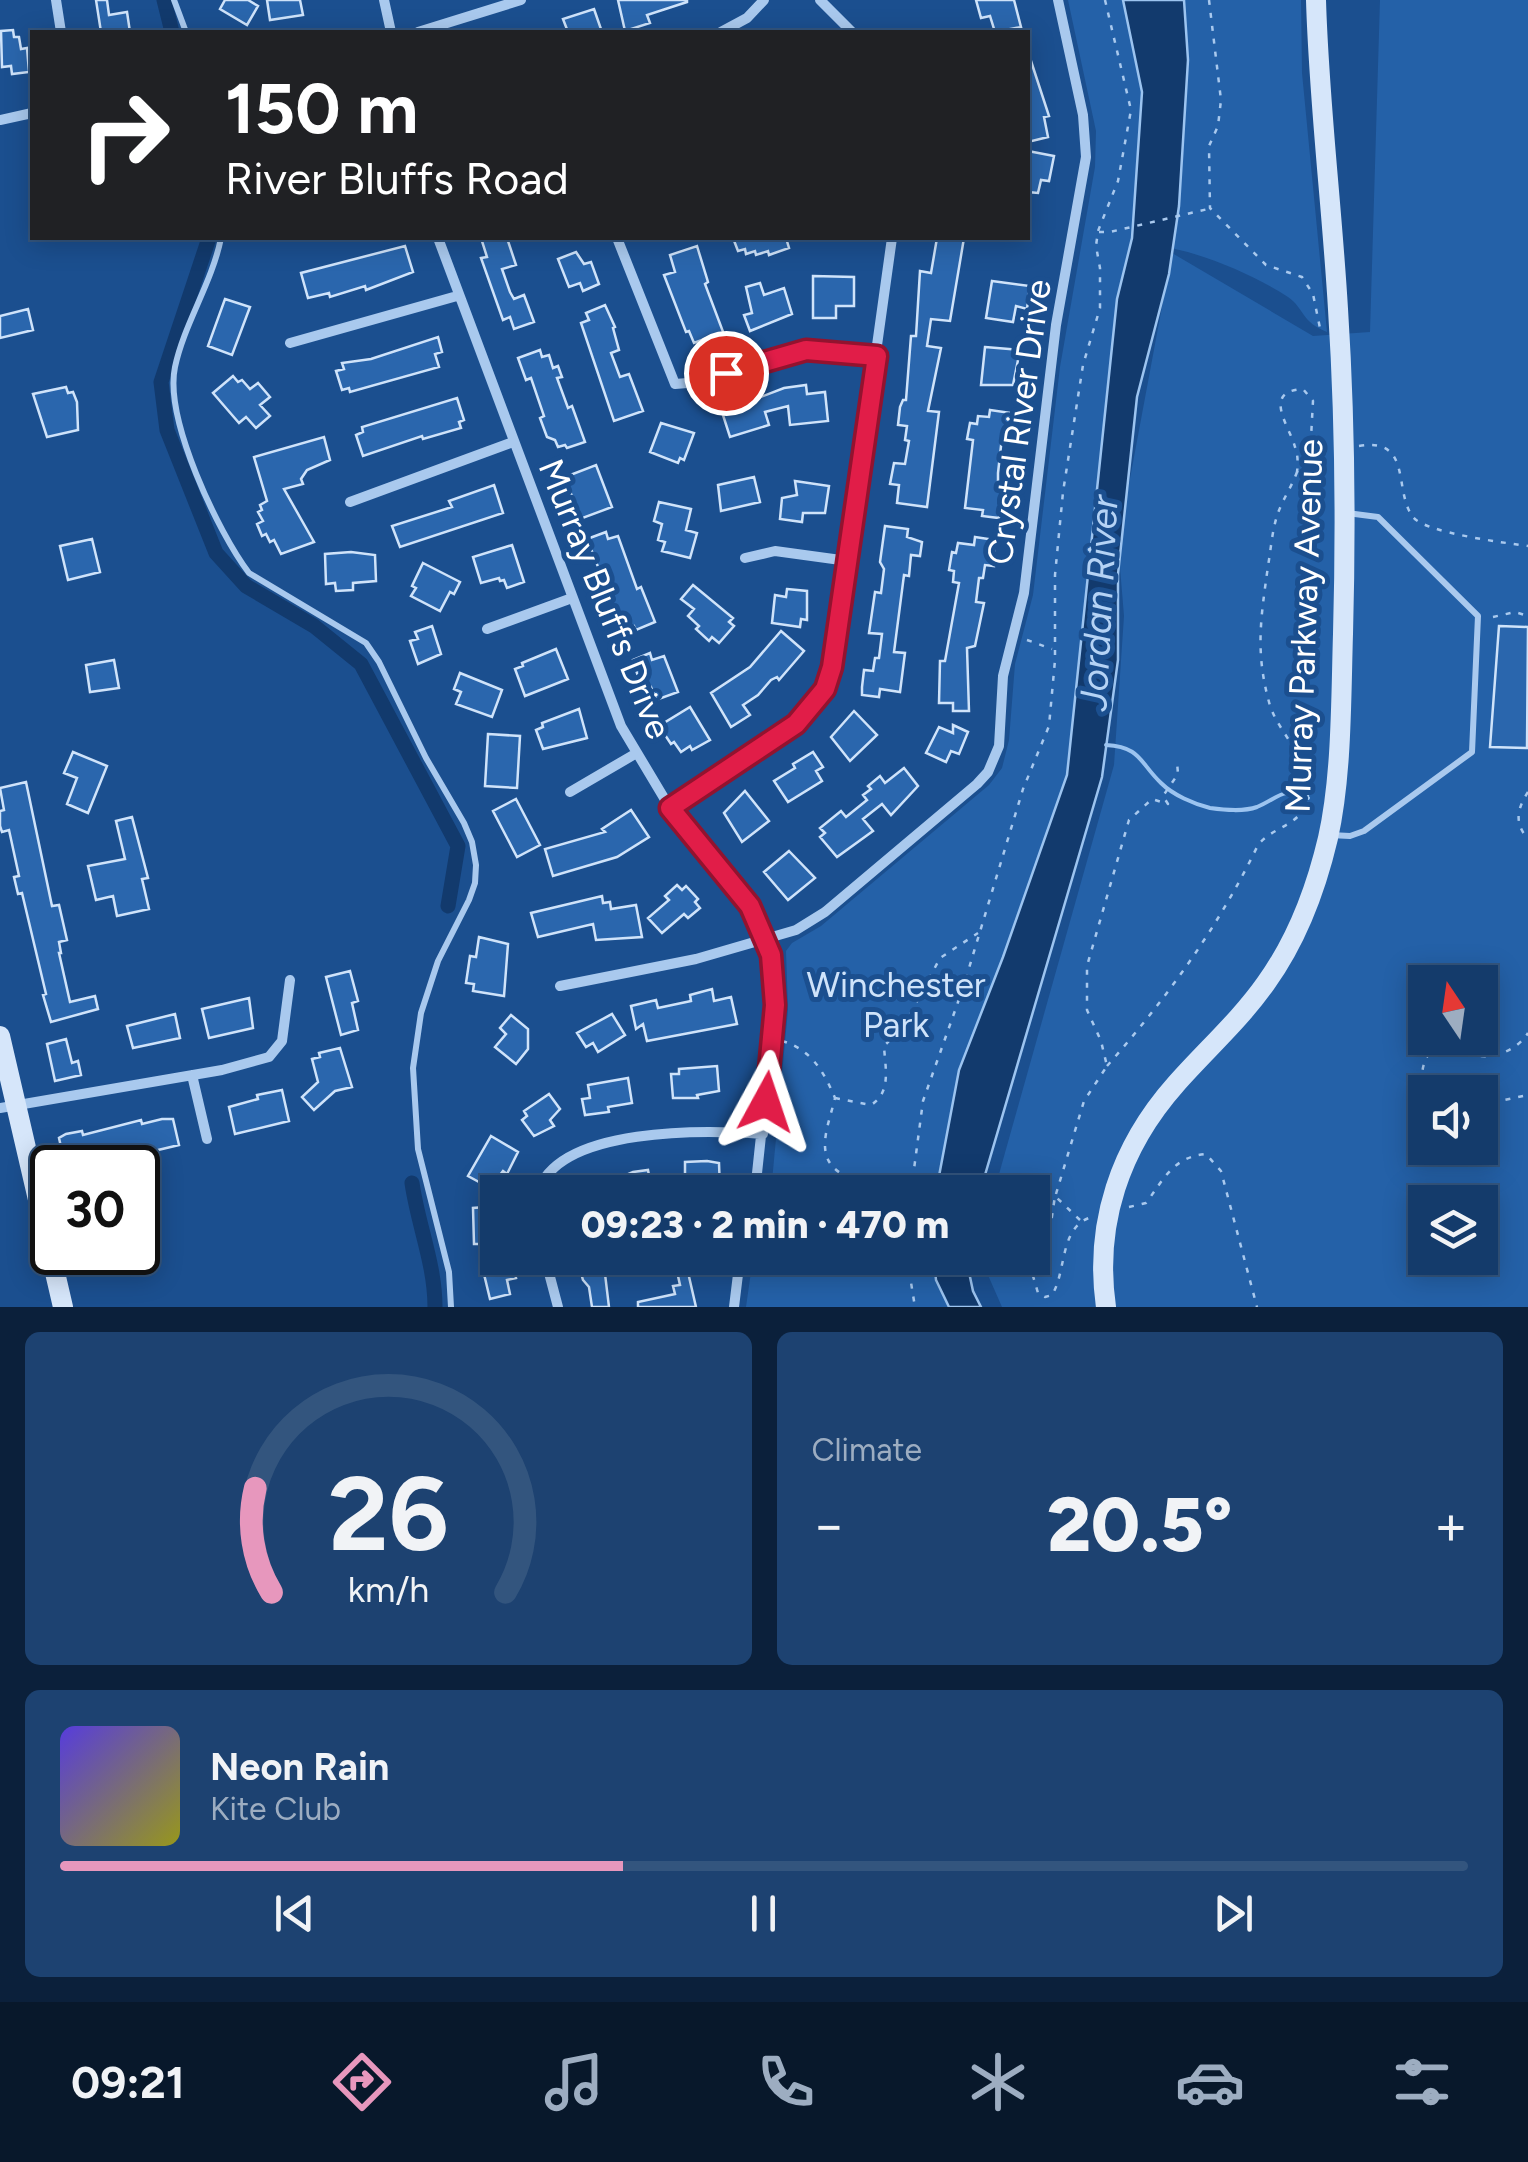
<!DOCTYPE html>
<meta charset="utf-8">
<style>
body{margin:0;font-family:Figtree,sans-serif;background:#1d4271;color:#f1f3f6;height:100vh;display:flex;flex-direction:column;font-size:38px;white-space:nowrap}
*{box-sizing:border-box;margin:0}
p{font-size:32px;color:#9dadc1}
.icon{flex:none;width:55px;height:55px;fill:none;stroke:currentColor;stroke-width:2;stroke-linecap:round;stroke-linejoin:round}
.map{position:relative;height:1307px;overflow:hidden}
.side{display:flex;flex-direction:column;gap:25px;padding:25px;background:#0b203b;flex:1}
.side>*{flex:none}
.banner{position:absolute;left:30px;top:30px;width:1000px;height:210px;border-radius:0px;box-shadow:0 5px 25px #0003,0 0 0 2px #33557e;background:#202124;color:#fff;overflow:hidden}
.needle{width:65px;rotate:347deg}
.controls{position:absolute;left:1408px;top:965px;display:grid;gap:20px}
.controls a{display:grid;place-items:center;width:90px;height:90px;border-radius:0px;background:#143b6b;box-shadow:0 5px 25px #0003,0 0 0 2px #33557e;font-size:50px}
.speed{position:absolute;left:30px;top:1145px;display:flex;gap:20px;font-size:50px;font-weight:700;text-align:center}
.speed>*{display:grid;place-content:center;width:130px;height:130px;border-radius:50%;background:#143b6b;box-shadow:0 5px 25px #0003,0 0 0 2px #33557e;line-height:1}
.speed .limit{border:5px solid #111;border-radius:15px;background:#fff;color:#111}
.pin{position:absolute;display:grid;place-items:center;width:85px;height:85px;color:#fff;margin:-42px;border:5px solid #fff;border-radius:50%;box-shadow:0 2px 10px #0007}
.me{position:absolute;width:110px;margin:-55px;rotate:5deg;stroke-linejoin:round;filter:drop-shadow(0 0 8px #0008)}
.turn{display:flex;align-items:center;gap:35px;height:210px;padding:0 30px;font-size:45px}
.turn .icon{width:130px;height:130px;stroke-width:2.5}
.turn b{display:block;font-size:70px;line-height:85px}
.big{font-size:75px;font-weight:800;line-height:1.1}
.side .tile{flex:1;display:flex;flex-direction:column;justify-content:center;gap:15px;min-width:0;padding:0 35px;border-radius:15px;background:#1d4271}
.side .dial{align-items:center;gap:0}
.dial svg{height:260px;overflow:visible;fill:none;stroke:#33557e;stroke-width:7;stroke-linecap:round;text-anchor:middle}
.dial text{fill:#f1f3f6;stroke:none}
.song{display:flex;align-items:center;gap:30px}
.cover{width:120px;height:120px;border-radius:15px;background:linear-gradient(135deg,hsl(250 70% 55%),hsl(60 70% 35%))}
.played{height:10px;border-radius:5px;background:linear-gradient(90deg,#e797bd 40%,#33557e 40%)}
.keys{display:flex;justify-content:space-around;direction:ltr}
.heat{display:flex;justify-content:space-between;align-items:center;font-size:55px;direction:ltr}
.side .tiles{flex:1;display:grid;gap:25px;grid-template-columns:1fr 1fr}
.tile:last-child{grid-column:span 2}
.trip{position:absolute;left:480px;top:1175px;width:570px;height:100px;border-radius:0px;background:#143b6b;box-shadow:0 5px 25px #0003,0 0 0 2px #33557e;font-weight:800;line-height:100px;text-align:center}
.dock{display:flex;height:160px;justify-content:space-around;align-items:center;background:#08182b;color:#9dadc1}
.dock .icon{width:70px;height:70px}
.dock .on{color:#e797bd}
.dock b{font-size:45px;color:#f1f3f6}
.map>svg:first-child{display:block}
.green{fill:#2461a8;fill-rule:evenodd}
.water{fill:#123a6d;stroke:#9cc4f0;stroke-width:2.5}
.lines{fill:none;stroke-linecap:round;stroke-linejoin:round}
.stream{stroke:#9cc4f0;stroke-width:4}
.canal{stroke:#123a6d;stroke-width:15}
.building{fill:#2a66ad;stroke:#cfe3fa;stroke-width:2.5}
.path{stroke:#a9c9ee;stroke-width:2.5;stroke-dasharray:5 8;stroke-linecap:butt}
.lane{stroke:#a9c9ee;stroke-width:6}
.street{stroke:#a9c9ee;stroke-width:10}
.secondary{stroke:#d6e6fa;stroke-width:20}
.route-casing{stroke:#92132f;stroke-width:25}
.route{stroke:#e11d48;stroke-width:18}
.labels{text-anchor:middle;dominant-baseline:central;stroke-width:10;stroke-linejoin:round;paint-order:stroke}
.street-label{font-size:35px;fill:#fff;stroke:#1b4f8f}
.park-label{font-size:35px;fill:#cfe3fa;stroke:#1b4f8f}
.water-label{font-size:38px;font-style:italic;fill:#b5d3f5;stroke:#1b4f8f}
</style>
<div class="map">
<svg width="1528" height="1307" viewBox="0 0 1528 1307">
<rect width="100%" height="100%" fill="#1b4f8f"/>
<!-- green -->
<path class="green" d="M1068,0H1301L1302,73L1327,332C1301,322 1305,309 1288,297C1251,273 1194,249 1151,245L1079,754L957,1192H771L788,1010L786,951L792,943L821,926L989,785L1002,768L1009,740L1015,664L1033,595L1060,367L1095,167L1096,131Z
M1380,0H1528V1307H1002L984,1266L985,1258H1032V1192H994L1114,765L1124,616L1118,543L1172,253L1313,336L1370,332ZM1425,982H1480V1038H1425ZM1425,1092H1480V1148H1425ZM1425,1202H1480V1258H1425Z
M753,1258H950L963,1307H746Z"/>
<!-- water -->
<path class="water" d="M1123,0H1184L1188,60L1179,206L1169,274L1137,397L1118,574V660L1102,777L980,1192H936L959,1070L1003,957L1067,775L1117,299L1132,238L1142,92Z
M934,1258H966L973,1291L981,1307H949L936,1280Z"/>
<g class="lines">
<!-- stream -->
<path class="stream" d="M1106,745C1141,747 1139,762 1161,783C1173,795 1194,804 1210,808C1225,810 1243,812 1257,807C1279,798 1282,786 1308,798"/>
<!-- canal -->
<path class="canal" d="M164,0L172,32
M209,238L161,382L167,430L216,553L246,586L314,626L361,664L458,846L448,906
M412,1183C418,1225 435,1264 435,1307"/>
</g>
<!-- building -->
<path class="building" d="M96,0H107L109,15L127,12L130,32H101Z
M225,0H248L258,6L247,25L220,9Z
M267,0H300L303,15L270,20Z
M618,0H687V2L647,15L650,23L625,31Z
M976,0H1014L1021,27L995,32L990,16L981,18Z
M594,9L602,32H568L563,19Z
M13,30L14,37H19L21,49L27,48L29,72L12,74L11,66L2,67L1,31Z
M1031,61L1049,116L1044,117L1048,137L1028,142V62Z
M1028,151L1054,156L1049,181L1041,180L1038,193L1028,192Z
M481,238H507L516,265L502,269L510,292L514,299L524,295L534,322L514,329L510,317L503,320L481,258L487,257Z
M733,238H786L789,248L769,255L768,251L756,255L755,251L746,254L745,249L738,251Z
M937,238H964L950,321L931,319L927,346L941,348L928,411L939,412L927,507L897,503L899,485L890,484L894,463L905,464L909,441L905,440L907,426L898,425L900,407L903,400H906L911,336H916L920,271L931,273Z
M405,246L413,272L366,290L365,286L330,297L329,293L308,298L301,273Z
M697,246L708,282L705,284L725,337L706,344L704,339L694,343L689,331L686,332L664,275L675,272L670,255Z
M576,252L584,264L591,262L599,284L583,291L580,283L569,287L558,259Z
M813,276L854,277V306H836V318H813Z
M992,281L1030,286L1027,309L1016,306L1013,322L986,318Z
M760,283L764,295L784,288L792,314L750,331L744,315L752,313L746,287Z
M225,299L250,307L232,355L208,346Z
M605,305L615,327L613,328L619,350L611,353L620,377L629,374L643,411L614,421L581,323L589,320L586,313Z
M28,309L33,330L0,338V316Z
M438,337L442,352L435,354L439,367L350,392L349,388L342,390L336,371L344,369L342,363L371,359Z
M985,347L1020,350L1013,385H981Z
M540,350L542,357L549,355L553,368L558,366L562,377L557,378L568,408L572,406L585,442L567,448L565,445L558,447L555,440L547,437L540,418L544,416L531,378L526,380L518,358Z
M233,376L238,382L242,380L250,389L258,383L270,397L260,405L270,416L256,428L246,417L239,423L213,393Z
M806,385L807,394L825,392L828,421L790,425L788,406L765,412L769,425L730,437L722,412L784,388Z
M66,387L68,393L73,392L77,402L78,430L47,437L33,394Z
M457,398L464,420L459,422L461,428L423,439L422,436L363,456L356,435L363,432L362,427Z
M990,410L1011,413L1009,438L1002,437L998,473V483L1004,484L999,518L982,516L983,510L965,508L973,440L967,439L970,423L977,424L978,416L989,417Z
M661,423L694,433L684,460L680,458L678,463L650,452Z
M324,437L330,460L307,470L301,479L303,484L284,489L314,542L281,554L274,540L270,542L266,534L262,536L257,524L263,521L258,512L262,510L260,505L267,501L254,457Z
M596,465L612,507L580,519L565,477Z
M754,477L760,502L721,511L718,485Z
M795,481L829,486L825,513H803L802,522L780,519L782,498L797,495Z
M494,485L503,513L400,547L392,526L452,507L449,501Z
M659,502L691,509L686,530L697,533L690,558L662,551L665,542L658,540L662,524L654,521Z
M885,526L908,529L907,537L922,542L920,556L911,555L909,576L904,575L894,652L905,653L900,692L880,689L879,697L862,695V687L864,670L873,671L875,658H879L882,634L869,633L875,592L881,593L884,569L880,562Z
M606,532L608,539L618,536L637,589L641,587L655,622L636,630L634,626L623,630L587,539Z
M975,537L995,540L994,566L985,565L983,578H979L976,602L984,603L975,646L967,648L969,711H953V703H939L940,661H945L959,583L953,582L954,571L949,570L952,552L956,553L958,543L974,545Z
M92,539L100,572L68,580L60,546Z
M512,545L524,582L507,588L504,580L500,581L499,578L481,583L473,557Z
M351,552L375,555L376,581L353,583V590L336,591L335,583L326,584L325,554Z
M423,563L460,582L454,594L450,592L440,611L411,596L416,588L412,586Z
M693,585L733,618L729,622L734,626L719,643L712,637L709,641L696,629L699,626L688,616L694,609L681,599Z
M787,589L807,591V620L801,619L800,627L772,623L775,595L786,597Z
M432,626L441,654L418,664L410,641L418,639L415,632Z
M1499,626L1528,627L1527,748L1490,747Z
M781,631L804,651L779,680L777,677L771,680L758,695L743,705L750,715L731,727L711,693L750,667Z
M556,649L568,679L525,696L515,669L523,666L522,663Z
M650,653L652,660L664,656L678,692L656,700L651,687L648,688L645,681L640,683L633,660Z
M114,660L119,688L90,692L86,665Z
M460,673L502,690L492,717L456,704L461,692L454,689Z
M690,707L710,740L692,750L690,746L681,752L674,742L671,744L659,726Z
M579,709L587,738L543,749L536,730L543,727L542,723Z
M854,711L877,735L850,761L831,737Z
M953,725L968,732L959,754L951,751L946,762L926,753L939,727L953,733Z
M488,734L520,736L517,788L485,786Z
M73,752L107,766L88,813L67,804L77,778L64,773Z
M813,752L823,767L816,771L822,781L788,802L774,781L795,768L793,764Z
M904,768L918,786L891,815L882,804L863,819L873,831L837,857L820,837L825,833L820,828L841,811L846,817L867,800L863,795L871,789L868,786L880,776L885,783Z
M26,782L52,906L59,905L67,940L59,942L61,953H59L70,1002L95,996L98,1009L51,1022L43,995L46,994L22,893L18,894L14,877L19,876L9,830L2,832L0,826V811L4,810L0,788Z
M745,791L769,821L742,842L724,813Z
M516,799L540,845L517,857L493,811Z
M631,810L649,837L617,857L553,876L545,849L605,832L602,829Z
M132,817L148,878L142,879L149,909L117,916L113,896L96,900L88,866L125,859L116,821Z
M789,851L815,878L788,900L764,872Z
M677,885L682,890L686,886L698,899L695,902L700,908L688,918L684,914L662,933L648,918L669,900L665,896Z
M602,896L603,903L610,902L611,909L636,905L642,937L596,940L593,924L538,937L531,913Z
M479,937L508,944L504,996L473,991L474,984L466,983L470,956L476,957Z
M350,971L358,1001L352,1003L358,1030L341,1035L326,977Z
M712,989L714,1001L731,997L737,1024L647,1041L643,1024L636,1029L631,1006L656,1000L658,1008L691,1001L690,995Z
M249,998L253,1028L209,1038L202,1009Z
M175,1014L180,1038L133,1048L127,1026Z
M612,1014L625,1035L598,1052L593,1043L586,1047L577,1033Z
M511,1015L528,1029V1049L516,1064L495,1047L506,1034L500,1028Z
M66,1039L72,1063L78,1061L81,1075L55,1081L47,1044Z
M340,1048L352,1087L335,1091L314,1110L302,1097L318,1082L312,1059L320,1057L319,1053Z
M717,1066L719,1091L697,1095L698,1098H673L671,1074H679V1069Z
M628,1078L632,1103L608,1107L609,1112L585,1115L582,1099L590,1098L588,1085Z
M282,1090L289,1121L235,1134L229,1107L258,1099L257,1095Z
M549,1094L560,1109L550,1120L554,1126L534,1136L522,1120L527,1116L524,1111Z
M162,1119H173L179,1145L133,1156L132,1148L73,1162L71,1154L63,1156L59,1138L66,1134L82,1131L83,1135L141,1120L142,1124Z
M491,1136L518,1152L507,1174L503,1171L490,1188L468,1176Z
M707,1161L719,1163L720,1190L715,1192H620V1187L628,1185L626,1175L633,1172L648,1170L650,1181L685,1175V1162Z
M498,1206L494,1244H474L473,1208Z
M589,1258H616L620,1270L605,1274L609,1307H592L589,1287L583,1280L578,1263Z
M674,1258H714L715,1262L687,1268L696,1307H638V1302L675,1294L673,1286L680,1285Z
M512,1262L516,1278L507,1280L510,1294L490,1299L483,1270Z"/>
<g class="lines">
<!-- path -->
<path class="path" d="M1209,0L1221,100L1218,126L1209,146L1210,208L1266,265L1302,277L1313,294L1321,333
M1099,232H1110L1208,209
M1359,446C1413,437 1393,491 1413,517C1425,533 1507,543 1528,546
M1321,454L1311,438L1313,401L1303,389C1261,391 1290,427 1295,447C1298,455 1298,463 1297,472L1313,457L1326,452
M1493,617L1515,612L1528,616
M1027,640L1052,649
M1528,792C1517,809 1514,823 1528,839
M1447,1038C1455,1042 1460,1049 1468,1053C1489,1062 1517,1051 1528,1033
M782,1041C811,1049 824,1072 835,1098C828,1128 811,1161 848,1177C860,1182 869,1182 877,1192
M1107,1066C1167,998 1219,926 1258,845C1273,826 1301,826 1307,800C1316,761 1278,736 1269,702C1255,651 1261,617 1268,566C1271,549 1272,530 1278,513C1283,499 1292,486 1297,472
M1433,1092C1412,1078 1426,1052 1442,1038
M835,1098L871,1105C892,1092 885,1067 884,1046L904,1026L940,958L978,933
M1480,1105L1528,1095
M911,1192L923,1101L963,988L1023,789L1049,726L1055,660V575L1063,492L1083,365L1100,308V268L1096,246L1098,231L1118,181L1131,110L1105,0
M1056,1194L1084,1101L1107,1066L1101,1041L1087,1010V966L1129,820L1152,799L1168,804L1163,796L1178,774L1177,762
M1129,1207L1146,1203C1164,1179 1173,1157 1206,1154L1221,1171L1257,1307
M1080,1220L1055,1196L1050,1230L1033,1276L1038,1293L1045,1297L1052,1295C1067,1271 1059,1226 1092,1217
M907,1258L915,1307"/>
<!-- lane -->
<path class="lane" d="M174,0L186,32
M221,238C212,283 184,324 175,367C164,419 218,532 249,573L366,643L379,662L426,758L464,823L472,842L476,865L475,883L469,900L438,961L421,1013L413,1068L418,1149L449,1272L451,1307
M1330,835L1350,836L1364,831L1472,752L1478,616L1378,517L1347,513"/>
<!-- street -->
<path class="street" d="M56,0L61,32
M384,0L391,32
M820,0L852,32
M418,32L521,0
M721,32L747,18L764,0
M0,120L32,113
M438,238L621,726L670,808L750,906L771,955L775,1005L755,1192
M617,238L675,384L700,382L806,350L877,356
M290,343L457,296
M350,502L513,442
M745,558L775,551L848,561
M487,629L572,598
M570,792L635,754
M670,808L796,724L825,689L832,667L892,238
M560,986L696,959L796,930L825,912L977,784L988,772L999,746L1003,676L1024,593L1056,325L1086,157L1083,115L1058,0
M192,1075L207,1139
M0,1108L222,1070L269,1057L282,1041L290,980
M538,1192C559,1126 706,1130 763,1134
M545,1258L558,1307
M734,1307L740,1258"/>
<!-- secondary -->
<path class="secondary" d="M0,1036L63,1307
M1106,1307C1094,1224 1120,1147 1176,1084C1206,1050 1240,1020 1266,983C1297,940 1316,889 1328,838C1342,776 1341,697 1343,634C1346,526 1345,418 1338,309C1332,206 1319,104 1316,0"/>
</g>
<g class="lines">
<!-- route casing -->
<g class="route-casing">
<path id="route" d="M726,373L806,350L877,356L832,667L825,689L796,724L670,808L750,906L771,955L775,1005L766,1102"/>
</g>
<!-- route -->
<use href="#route" class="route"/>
</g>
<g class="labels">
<!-- street labels -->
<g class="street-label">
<text transform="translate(1019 422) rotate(-82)">Crystal River Drive</text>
<text transform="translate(605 599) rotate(68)">Murray Bluffs Drive</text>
<text transform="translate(1304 626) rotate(-88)">Murray Parkway Avenue</text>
</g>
<!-- park labels -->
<g class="park-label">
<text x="896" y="985">Winchester<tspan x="896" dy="40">Park</tspan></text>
</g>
<!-- water labels -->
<g class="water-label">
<text transform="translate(1099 603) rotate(-87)">Jordan River</text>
</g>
</g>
</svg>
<div class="controls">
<a><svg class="needle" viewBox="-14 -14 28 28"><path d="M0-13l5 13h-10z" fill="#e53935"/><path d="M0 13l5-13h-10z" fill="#9dadc1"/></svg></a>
<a><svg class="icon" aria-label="sound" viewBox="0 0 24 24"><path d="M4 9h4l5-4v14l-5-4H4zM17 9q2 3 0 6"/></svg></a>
<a><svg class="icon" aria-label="layers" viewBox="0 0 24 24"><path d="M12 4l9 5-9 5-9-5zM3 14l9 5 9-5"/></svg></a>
</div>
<div class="speed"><div class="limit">30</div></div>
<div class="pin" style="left:726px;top:373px;background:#d93025"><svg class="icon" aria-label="arrive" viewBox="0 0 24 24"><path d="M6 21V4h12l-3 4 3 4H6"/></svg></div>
<svg class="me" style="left:766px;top:1102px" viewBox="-20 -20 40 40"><path d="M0-17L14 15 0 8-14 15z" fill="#e11d48" stroke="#fff" stroke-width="4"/></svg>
<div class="trip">09:23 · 2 min · 470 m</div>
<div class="banner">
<div class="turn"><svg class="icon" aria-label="right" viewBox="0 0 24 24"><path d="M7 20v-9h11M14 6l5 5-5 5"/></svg><div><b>150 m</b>River Bluffs Road</div></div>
</div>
</div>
<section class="side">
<div class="tiles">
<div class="tile dial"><svg viewBox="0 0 100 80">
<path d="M14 69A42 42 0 1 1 86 69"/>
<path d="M14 69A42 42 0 0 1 9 37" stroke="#e797bd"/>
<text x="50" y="56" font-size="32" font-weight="700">26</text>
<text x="50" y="72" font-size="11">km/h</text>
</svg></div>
<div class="tile"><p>Climate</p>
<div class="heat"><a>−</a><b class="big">20.5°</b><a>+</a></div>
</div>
<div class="tile">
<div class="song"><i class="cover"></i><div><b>Neon Rain</b><p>Kite Club</p></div></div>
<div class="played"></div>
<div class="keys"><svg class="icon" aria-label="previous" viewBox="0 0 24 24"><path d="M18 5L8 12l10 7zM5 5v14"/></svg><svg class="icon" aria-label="pause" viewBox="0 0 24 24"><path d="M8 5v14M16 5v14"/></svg><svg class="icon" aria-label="next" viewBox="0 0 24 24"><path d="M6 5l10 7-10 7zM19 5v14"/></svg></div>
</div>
</div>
</section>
<nav class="dock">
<b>09:21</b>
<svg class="icon on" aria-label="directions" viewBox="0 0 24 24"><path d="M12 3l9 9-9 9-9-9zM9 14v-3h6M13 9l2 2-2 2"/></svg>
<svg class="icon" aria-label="music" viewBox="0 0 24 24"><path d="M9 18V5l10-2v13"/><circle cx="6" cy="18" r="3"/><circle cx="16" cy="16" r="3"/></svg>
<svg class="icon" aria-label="phone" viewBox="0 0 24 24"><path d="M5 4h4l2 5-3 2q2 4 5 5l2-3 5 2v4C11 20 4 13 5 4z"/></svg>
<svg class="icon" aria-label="climate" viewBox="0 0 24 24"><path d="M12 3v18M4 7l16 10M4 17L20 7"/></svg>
<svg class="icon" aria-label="car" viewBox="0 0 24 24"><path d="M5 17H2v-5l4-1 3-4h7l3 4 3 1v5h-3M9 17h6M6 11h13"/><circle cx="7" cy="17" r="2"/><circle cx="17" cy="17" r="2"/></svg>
<svg class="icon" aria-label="filters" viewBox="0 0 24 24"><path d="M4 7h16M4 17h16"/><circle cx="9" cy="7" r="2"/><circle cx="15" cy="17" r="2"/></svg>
</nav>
